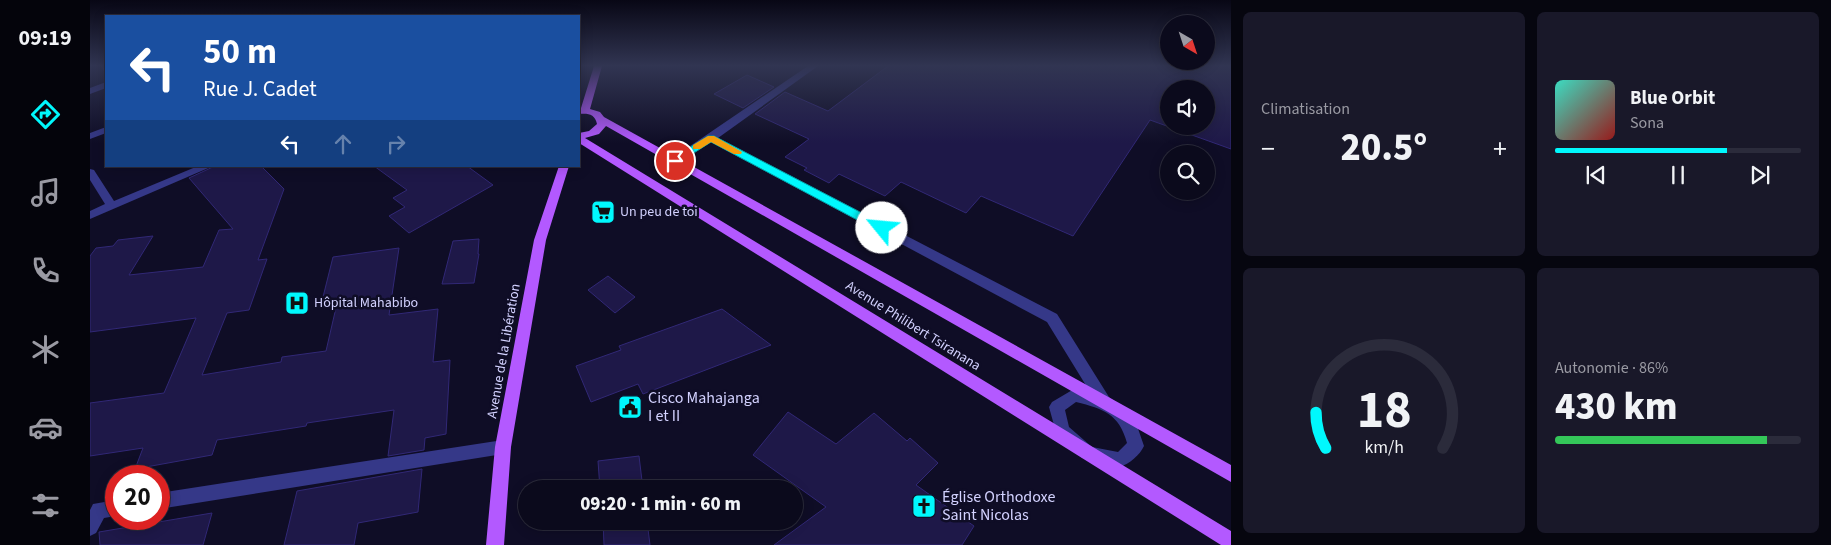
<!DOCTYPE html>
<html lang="fr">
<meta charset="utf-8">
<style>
body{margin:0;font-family:"Source Sans 3",sans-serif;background:#191829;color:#f1f3f6;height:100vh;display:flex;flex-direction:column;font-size:19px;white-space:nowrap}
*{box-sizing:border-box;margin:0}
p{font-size:16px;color:#9a9aa3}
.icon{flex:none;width:28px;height:28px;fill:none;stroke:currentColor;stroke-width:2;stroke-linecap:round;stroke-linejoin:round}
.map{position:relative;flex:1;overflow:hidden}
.details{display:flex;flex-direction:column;gap:12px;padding:12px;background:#06060f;width:600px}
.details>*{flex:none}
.guide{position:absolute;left:15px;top:15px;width:475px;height:152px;border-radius:0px;box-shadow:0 2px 12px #0003,0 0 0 1px #2b2b3b;background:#1a4fa0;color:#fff;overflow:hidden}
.needle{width:32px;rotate:141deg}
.controls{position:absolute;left:1070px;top:15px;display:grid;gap:10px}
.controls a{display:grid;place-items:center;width:55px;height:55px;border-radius:50%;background:#0b0a1c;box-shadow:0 2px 12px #0003,0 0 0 1px #2b2b3b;font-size:25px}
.speed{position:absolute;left:15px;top:465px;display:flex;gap:10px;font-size:25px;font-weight:700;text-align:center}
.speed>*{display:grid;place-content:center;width:65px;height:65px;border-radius:50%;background:#0b0a1c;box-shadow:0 2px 12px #0003,0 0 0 1px #2b2b3b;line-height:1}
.speed .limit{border:8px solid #d22;background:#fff;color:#111}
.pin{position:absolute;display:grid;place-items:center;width:42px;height:42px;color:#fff;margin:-21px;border:2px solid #fff;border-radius:50%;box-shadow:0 1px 5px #0007}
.me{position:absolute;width:55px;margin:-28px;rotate:298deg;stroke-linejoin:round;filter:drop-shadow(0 0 4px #0008)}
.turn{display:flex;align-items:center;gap:18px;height:105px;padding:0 15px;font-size:22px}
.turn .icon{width:65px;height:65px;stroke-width:2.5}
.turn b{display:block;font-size:35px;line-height:42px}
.lanes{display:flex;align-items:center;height:48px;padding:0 15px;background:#0003;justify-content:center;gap:25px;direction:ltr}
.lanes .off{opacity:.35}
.big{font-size:38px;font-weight:800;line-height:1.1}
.details .widget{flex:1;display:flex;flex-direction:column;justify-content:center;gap:8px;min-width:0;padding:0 18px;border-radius:8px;background:#191829}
.details .dial{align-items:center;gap:0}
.dial svg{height:130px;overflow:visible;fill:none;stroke:#2b2b3b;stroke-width:7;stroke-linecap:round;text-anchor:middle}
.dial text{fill:#f1f3f6;stroke:none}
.song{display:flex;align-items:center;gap:15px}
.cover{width:60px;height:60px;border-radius:8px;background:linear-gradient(135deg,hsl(170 70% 55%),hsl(0 70% 35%))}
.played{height:5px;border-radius:2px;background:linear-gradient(90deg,#00f8fd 70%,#2b2b3b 70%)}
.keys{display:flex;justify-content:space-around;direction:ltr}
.heat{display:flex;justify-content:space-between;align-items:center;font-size:28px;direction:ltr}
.charge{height:8px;border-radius:4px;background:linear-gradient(90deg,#34c759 86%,#2b2b3b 0)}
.details .tiles{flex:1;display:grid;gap:12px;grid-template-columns:repeat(2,1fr)}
.trip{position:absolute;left:428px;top:480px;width:285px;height:50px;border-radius:25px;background:#0b0a1c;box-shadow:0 2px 12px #0003,0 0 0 1px #2b2b3b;font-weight:800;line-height:50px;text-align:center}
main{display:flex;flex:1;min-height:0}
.dock{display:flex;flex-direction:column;width:90px;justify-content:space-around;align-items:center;background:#04040b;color:#9a9aa3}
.dock .icon{width:35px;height:35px}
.dock .active{color:#00f8fd}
.dock b{font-size:22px;color:#f1f3f6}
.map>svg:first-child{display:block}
.building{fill:#1e1848;stroke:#312876;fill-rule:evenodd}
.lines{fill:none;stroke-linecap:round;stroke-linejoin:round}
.minor{fill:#353888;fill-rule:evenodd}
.major{fill:#b359ff;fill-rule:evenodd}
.route{fill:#00f8fd;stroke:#00a1a4}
.slow{fill:#f59e0b}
.labels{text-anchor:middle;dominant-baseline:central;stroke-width:5;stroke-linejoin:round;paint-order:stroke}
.poi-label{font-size:14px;fill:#d3d2ff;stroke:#0f0d26;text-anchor:start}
.street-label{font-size:14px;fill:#d3d2ff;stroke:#0f0d26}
.near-poi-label{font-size:16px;fill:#d3d2ff;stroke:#0f0d26;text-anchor:start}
</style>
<main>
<nav class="dock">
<b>09:19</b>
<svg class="icon active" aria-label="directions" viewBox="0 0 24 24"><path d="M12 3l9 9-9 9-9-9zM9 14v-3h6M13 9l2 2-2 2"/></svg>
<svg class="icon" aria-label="music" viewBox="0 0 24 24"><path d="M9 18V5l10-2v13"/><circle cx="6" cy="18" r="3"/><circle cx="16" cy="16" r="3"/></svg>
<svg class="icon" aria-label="phone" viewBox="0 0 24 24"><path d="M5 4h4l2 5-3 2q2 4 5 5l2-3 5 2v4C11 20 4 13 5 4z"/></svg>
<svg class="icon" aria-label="climate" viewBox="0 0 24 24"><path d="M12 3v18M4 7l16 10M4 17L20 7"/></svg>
<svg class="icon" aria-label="car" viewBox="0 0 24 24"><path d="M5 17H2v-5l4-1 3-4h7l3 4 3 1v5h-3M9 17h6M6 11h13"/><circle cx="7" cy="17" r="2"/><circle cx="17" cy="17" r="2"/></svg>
<svg class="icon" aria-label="filters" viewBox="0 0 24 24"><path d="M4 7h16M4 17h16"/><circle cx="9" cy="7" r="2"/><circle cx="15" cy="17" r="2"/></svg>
</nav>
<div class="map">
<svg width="1141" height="545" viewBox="0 0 1141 545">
<rect width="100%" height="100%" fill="#0f0d26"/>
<!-- building -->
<path class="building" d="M798,66H1141V149L1060,120L983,236L891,196L876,213L811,182L795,196L749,174L739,183L714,170L717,168L695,157L719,139L665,114L695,92L738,111ZM1079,89H1116V126H1079Z
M657,75L684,87L653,108L624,94Z
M125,166H171L194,189L168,260L177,259L159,310L137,313L112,375L191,362L192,357L236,351L248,299L232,301L243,257L309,248L299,315L348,309L343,362L360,360L356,434L335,438L334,450L298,456L304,410L217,423L216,426L127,440L122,455L45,469L53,448L0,456V403L74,393L106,318L0,332V256L6,248L23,246L28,240L63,236L39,275L113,267L129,230L143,229L99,178Z
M284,166H377L403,185L319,233L299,216L315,207L303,198L317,190Z
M389,239L388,254H389L384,283L352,284L363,241Z
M518,276L545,297L525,313L498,290Z
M632,309L681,345L553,394L548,384L501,402L486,366L531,350L529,346Z
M698,412L746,444L784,413L817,441L820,438L848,463L826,485L884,526L872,545H684L736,507L663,455Z
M549,456L553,489H510L508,461Z
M332,469L328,512L268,523L264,545H194L207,491Z
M122,513L113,545H10L9,532Z
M513,521H557L560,545H514Z"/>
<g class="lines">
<!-- minor -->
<path class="minor" d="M11,66H16V71L13,70Z
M718,66H728L628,138L967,314L1019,397L1044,417L1054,446C1050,455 1039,464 1030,467L992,458L967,436L959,407L962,402L984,389L1000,392L957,322L621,142L589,163H581L580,161L581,159ZM986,402C1014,409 1029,414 1037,443L1028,452L1002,447L979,427L975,410Z
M16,82V88L0,94V88Z
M16,127V133L0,139V133Z
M108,166H123L0,219V211L15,204L0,180V169L4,170L24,201Z
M413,440L419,442L421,447L419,452L413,454L69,509V493Z
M26,500V516L14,518L6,533L0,536V510L3,504Z"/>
<!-- major -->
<path class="major" d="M504,66H512L500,109L510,112L514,117L1141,465V482L516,126L509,134L495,138L1141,531V545H1131L489,143V133L499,131L507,124C505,114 498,113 489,114V108H491Z
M469,166H479L456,240L421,447L414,545H396L405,447L444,240Z"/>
</g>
<!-- sky -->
<linearGradient id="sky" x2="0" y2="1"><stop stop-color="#080715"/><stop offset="0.46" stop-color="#313552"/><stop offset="1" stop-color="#313552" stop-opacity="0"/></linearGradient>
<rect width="1141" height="143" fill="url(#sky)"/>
<!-- route -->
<path class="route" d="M618,136H624L795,225L797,228L792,232L788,231L621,142L588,163H581V159Z"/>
<!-- slow -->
<path class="slow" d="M618,136H624L652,152L651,154H644L621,142L610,149H603V145Z"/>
<!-- icons -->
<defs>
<g id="supermarket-square" transform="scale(1.25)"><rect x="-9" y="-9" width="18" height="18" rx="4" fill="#00f8fd" stroke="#0f0d26"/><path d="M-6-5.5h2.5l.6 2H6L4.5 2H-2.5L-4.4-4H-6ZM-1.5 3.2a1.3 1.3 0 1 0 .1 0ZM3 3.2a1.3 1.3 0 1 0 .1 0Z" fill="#111"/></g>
<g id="hospital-square" transform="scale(1.25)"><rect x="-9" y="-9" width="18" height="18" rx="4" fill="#00f8fd" stroke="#0f0d26"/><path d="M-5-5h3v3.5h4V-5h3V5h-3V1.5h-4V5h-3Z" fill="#111"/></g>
<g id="civic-square" transform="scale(1.25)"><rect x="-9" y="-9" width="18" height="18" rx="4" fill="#00f8fd" stroke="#0f0d26"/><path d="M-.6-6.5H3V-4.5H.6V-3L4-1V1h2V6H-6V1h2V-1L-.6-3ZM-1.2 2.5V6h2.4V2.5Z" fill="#111"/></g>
<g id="church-square" transform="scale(1.25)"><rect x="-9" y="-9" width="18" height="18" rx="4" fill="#00f8fd" stroke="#0f0d26"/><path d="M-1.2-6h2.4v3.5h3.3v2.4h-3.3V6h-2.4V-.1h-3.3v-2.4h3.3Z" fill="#111"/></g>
</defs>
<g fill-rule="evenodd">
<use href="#supermarket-square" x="513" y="212"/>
<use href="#hospital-square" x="207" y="303"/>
<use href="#civic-square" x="540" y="407"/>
<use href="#church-square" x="834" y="506"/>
</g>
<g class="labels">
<!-- poi labels -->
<g class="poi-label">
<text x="530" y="212">Un peu de toi</text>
<text x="224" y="303">Hôpital Mahabibo</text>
</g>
<!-- street labels -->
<g class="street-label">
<text transform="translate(823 326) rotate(32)">Avenue Philibert Tsiranana</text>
<text transform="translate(414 351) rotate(-80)">Avenue de la Libération</text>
</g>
<!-- near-poi labels -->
<g class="near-poi-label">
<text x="558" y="398">Cisco Mahajanga<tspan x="558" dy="18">I et II</tspan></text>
<text x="852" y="497">Église Orthodoxe<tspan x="852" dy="18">Saint Nicolas</tspan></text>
</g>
</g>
</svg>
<div class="controls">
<a><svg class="needle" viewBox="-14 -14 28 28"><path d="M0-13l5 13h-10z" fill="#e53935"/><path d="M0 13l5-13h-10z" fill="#9a9aa3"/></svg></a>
<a><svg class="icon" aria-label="sound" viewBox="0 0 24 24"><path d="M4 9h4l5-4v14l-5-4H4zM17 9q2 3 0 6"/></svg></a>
<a><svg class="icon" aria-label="search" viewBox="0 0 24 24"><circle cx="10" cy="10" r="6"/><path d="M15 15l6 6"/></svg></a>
</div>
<div class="speed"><div class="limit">20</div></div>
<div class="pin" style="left:585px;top:161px;background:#d93025"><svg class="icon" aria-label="arrive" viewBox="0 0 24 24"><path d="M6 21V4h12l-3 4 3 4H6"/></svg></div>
<svg class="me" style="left:792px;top:228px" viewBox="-20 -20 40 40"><circle r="19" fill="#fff"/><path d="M0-13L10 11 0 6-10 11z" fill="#00f8fd"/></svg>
<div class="trip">09:20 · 1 min · 60 m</div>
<div class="guide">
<div class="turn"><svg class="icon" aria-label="left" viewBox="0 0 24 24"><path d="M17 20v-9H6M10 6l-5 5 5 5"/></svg><div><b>50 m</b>Rue J. Cadet</div></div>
<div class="lanes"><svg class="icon" aria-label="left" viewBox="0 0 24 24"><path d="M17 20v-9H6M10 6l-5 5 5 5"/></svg><svg class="icon off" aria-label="ahead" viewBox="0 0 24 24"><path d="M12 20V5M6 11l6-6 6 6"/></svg><svg class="icon off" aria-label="right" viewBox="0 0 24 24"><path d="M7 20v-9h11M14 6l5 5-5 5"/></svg></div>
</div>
</div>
<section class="details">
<div class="tiles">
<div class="widget"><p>Climatisation</p>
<div class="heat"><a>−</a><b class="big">20.5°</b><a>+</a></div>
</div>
<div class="widget">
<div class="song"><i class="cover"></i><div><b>Blue Orbit</b><p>Sona</p></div></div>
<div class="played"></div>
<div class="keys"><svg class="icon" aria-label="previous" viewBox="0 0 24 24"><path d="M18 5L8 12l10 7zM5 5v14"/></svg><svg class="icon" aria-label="pause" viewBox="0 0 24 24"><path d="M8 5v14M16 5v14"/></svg><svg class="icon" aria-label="next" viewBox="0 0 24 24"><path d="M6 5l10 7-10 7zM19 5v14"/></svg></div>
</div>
<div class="widget dial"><svg viewBox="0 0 100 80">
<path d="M14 69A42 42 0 1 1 86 69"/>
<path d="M14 69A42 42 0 0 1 8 47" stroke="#00f8fd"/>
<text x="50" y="56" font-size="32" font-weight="700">18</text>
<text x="50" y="72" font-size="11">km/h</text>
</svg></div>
<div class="widget"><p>Autonomie · 86%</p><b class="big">430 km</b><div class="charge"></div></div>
</div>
</section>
</main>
